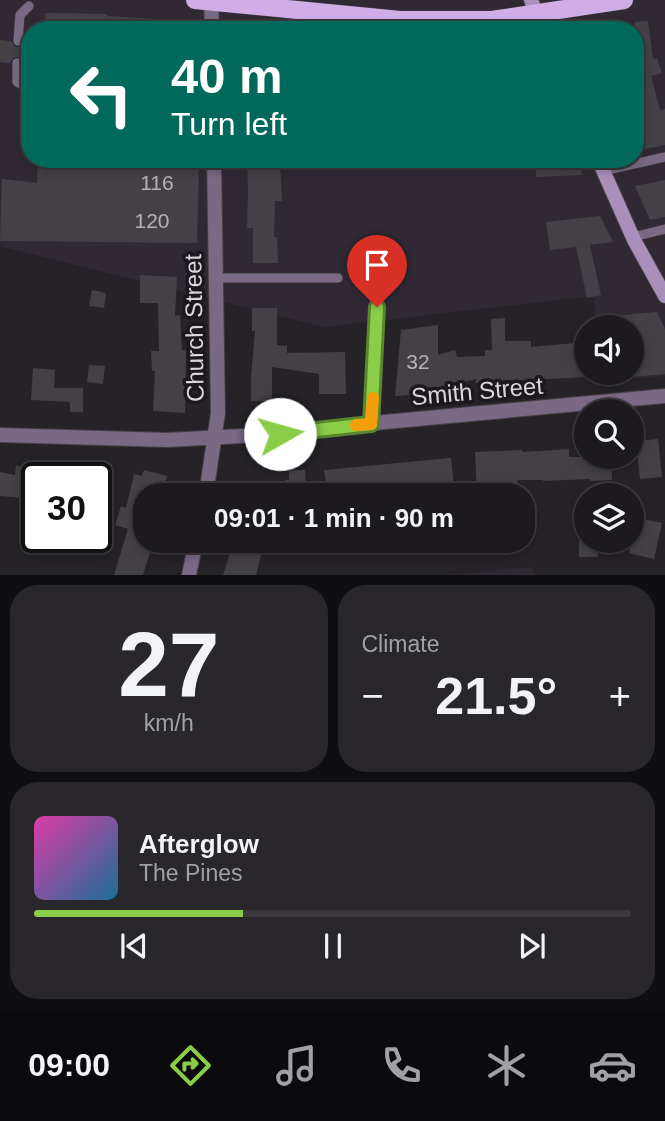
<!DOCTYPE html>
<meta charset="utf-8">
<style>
body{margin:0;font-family:Arial,sans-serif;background:#29272b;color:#f1f3f6;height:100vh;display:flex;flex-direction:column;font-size:26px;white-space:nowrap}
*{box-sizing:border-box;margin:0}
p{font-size:23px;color:#a0a1a4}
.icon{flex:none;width:38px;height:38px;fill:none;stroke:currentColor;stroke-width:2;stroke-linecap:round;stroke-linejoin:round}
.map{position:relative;height:575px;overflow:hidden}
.sheet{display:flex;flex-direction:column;gap:10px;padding:10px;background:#0f0e10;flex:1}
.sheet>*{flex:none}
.hud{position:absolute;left:21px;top:21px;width:623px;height:147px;border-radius:28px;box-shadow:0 4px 10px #0003,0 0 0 2px #3a383c;background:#00695c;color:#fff;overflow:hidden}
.controls{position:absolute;left:574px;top:315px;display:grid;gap:14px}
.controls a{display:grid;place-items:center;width:70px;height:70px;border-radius:50%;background:#1c1a1e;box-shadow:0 4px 10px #0003,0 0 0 2px #3a383c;font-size:35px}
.speed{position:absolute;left:21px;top:462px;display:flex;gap:14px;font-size:35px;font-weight:700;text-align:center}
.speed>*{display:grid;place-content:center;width:91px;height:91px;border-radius:50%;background:#1c1a1e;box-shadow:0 4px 10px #0003,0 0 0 2px #3a383c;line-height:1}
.speed .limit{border:4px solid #111;border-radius:10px;background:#fff;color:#111}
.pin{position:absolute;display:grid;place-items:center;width:60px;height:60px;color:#fff;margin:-72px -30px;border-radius:50% 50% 50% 0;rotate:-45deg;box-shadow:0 0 7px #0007}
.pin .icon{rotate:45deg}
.me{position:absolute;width:77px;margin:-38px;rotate:83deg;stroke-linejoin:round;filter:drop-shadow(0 0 5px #0008)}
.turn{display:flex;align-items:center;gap:24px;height:147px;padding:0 35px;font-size:32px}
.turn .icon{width:91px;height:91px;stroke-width:2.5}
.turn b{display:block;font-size:49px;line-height:60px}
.big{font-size:52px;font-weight:700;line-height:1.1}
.sheet .tile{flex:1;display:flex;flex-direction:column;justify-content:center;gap:10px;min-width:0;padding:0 24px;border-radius:28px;background:#29272b}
.sheet .dial{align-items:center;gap:0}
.dial b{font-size:91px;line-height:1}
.song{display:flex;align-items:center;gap:21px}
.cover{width:84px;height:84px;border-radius:10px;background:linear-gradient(135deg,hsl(320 70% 55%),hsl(200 70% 35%))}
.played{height:7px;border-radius:4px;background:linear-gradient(90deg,#8ace47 35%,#3a383c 35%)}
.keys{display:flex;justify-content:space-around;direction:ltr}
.heat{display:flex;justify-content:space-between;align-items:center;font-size:38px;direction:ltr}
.sheet .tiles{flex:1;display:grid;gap:10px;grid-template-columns:1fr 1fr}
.tile:last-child{grid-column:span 2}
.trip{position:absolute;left:133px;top:483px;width:402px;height:70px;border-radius:28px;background:#1c1a1e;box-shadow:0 4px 10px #0003,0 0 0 2px #3a383c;font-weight:700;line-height:70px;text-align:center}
.tabs{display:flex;height:112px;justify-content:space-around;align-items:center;background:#0b0a0c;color:#a0a1a4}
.tabs .icon{width:49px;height:49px}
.tabs .current{color:#8ace47}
.tabs b{font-size:32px;color:#f1f3f6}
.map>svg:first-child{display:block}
.built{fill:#302934;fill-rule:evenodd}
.building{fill:#444146}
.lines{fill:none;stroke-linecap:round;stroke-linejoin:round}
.service-casing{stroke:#434045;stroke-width:10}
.minor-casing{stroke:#434045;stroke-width:16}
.secondary-casing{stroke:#434045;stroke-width:16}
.primary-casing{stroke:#434045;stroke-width:19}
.service{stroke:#796984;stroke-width:9}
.minor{stroke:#796984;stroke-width:14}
.secondary{stroke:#aa8fbb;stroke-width:14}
.primary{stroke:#d0ade6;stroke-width:18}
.route-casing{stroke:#5a862e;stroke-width:18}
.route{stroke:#8ace47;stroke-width:12}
.slow{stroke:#f59e0b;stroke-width:12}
.labels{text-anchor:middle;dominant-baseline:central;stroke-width:7;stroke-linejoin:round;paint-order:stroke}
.number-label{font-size:21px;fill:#b4b2b6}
.street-label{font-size:24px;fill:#d9d7db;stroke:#1c191e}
</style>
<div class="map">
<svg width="665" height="575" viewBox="0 0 665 575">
<rect width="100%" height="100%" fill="#262328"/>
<!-- built -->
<path class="built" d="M0,0H665V376L604,382L603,373H632V327H597L593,296L324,327L0,246ZM30,30H635V159H30Z
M532,567L535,575H448Z"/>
<!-- building -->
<path class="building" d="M45,13L107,14V16L170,20L169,30H45Z
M648,21L653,59L657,58L662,73L651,76L660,110L665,109V145L635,151V22Z
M0,40L11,41L15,47H21V57H14L10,63L0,62Z
M38,159H166L199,161L197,243L0,241L2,179L37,183Z
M247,159H280L282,201H275L274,237H277L278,263H253V228H247L248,193Z
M535,159H576L583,175L536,177Z
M665,180V217L650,220L635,186Z
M600,216L613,242L590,245L601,295L587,298L576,247L550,250L546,222Z
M140,275L177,277L175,316L180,315L182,350H186L185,413L153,411L155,371H152L151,351H159L158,303H140Z
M92,290L106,293L104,308L89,306Z
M252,308H277V345L287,346V353L345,352L346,394H319V374L272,367V401H251V377L255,331H252Z
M657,312L665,329V374L632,377V327H624L623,315Z
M505,318V341H531V347L586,342V377L531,380H497V383H476V379L437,389V393L395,396L401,330L438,325V355L455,350L457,357L485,356V350H492L491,319Z
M89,365L105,366L103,384L87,382Z
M33,368L55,370L54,388H83V412H70V402L31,400Z
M658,439L662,477L640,479L636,441Z
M569,449V457H611L612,480L590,481V479L543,481V480H517L519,495H477L475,452L522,450V452Z
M451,458L455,495H328L324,470Z
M49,465L70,466L69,478H48Z
M16,466L37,468L36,499L0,496V472L15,475Z
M144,470L167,476L163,495H145V541L153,543L143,575H114L128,529L115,525L121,506L126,508L134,474L142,476Z
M289,470H305L306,495H285V480H289Z
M636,518L662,523L654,559L629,553Z
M37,537H68L88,543L85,554L37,542Z
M234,541H265L256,575H223Z
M579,541H597L598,557H579Z"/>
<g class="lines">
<!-- service casing -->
<g class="service-casing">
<path id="service" d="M18,41L20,15L29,6
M17,63V82L25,87
M603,171L665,157
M633,237L665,229
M217,278H338
M371,424L378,307"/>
</g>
<!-- minor casing -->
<g class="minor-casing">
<path id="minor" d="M211,1L212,30
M0,435L167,440L280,434L385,422L665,396
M206,495L218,413L214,159
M189,575L196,541"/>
</g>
<!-- secondary casing -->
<g class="secondary-casing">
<path id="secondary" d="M531,0L543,30
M598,159L634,240L665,296"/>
</g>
<!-- primary casing -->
<g class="primary-casing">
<path id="primary" d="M195,0L400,20H492L624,0"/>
</g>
<!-- service -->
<use href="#service" class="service"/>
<!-- minor -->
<use href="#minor" class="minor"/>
<!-- secondary -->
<use href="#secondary" class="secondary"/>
<!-- primary -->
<use href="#primary" class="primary"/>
</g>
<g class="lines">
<!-- route casing -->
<g class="route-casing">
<path id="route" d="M280,434L371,424L377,307"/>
</g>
<!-- route -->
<use href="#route" class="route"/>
<!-- slow -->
<path class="slow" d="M356,425L371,424L373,398"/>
</g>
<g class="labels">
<!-- number labels -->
<g class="number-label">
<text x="157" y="182">116</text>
<text x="152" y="220">120</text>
<text x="418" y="361">32</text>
</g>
<!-- street labels -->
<g class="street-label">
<text transform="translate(194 328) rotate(-91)">Church Street</text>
<text transform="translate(477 391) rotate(-5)">Smith Street</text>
</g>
</g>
</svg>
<div class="controls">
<a><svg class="icon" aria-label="sound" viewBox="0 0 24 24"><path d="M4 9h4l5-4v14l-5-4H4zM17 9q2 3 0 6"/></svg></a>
<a><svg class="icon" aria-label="search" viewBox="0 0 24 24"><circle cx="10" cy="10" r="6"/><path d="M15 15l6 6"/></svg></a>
<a><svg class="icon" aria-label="layers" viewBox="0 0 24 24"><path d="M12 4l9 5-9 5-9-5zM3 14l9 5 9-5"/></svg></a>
</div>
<div class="speed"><div class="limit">30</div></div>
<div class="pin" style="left:377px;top:307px;background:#d93025"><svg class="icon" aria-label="arrive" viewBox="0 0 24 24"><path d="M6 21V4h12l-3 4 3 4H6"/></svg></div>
<svg class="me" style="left:280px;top:434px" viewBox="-20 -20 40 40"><circle r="19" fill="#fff"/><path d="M0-13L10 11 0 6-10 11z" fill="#8ace47"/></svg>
<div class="trip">09:01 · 1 min · 90 m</div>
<div class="hud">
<div class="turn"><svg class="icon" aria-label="left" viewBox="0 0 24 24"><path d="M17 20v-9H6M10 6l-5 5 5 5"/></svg><div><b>40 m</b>Turn left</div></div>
</div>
</div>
<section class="sheet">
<div class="tiles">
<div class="tile dial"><b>27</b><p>km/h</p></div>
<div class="tile"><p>Climate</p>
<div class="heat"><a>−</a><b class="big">21.5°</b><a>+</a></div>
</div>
<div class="tile">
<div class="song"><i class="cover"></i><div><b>Afterglow</b><p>The Pines</p></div></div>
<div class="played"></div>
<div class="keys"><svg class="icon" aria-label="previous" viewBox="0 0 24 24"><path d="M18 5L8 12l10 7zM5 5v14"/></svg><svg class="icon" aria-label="pause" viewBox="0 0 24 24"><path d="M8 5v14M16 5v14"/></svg><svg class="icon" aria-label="next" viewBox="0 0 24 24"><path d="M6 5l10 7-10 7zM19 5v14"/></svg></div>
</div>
</div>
</section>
<nav class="tabs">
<b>09:00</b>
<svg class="icon current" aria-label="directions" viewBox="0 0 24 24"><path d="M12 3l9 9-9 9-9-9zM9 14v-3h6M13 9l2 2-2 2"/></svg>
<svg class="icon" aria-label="music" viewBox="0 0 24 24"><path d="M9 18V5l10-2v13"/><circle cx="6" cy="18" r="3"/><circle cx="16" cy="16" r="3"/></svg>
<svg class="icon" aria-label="phone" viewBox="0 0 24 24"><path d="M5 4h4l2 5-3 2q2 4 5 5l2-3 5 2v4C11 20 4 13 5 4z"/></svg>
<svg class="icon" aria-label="climate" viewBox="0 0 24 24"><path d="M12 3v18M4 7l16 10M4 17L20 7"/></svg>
<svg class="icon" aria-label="car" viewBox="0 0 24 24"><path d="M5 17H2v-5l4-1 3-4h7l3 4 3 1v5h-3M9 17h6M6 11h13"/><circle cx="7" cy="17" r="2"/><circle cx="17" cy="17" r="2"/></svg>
</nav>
